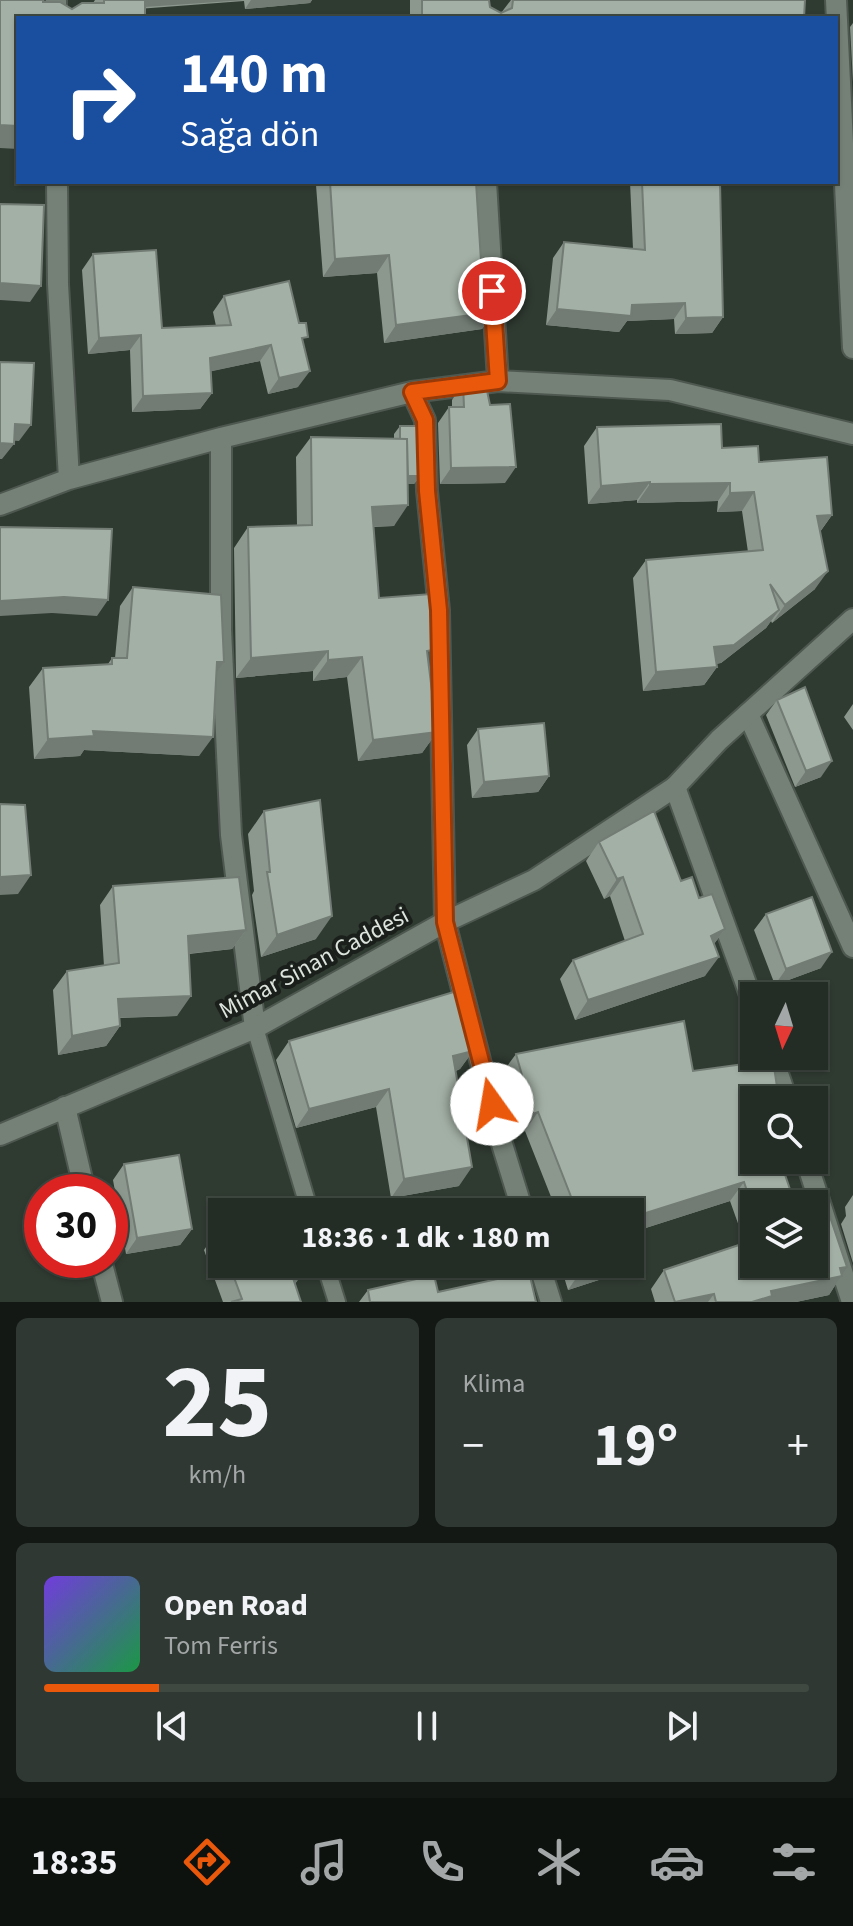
<!DOCTYPE html>
<html lang="tr">
<meta charset="utf-8">
<style>
body{margin:0;font-family:"Source Sans 3",sans-serif;background:#2f3832;color:#f1f3f6;height:100vh;display:flex;flex-direction:column;font-size:30px;white-space:nowrap}
*{box-sizing:border-box;margin:0}
p{font-size:26px;color:#a3a7a7}
.icon{flex:none;width:44px;height:44px;fill:none;stroke:currentColor;stroke-width:2;stroke-linecap:round;stroke-linejoin:round}
.map{position:relative;height:1302px;overflow:hidden}
.details{display:flex;flex-direction:column;gap:16px;padding:16px;background:#131814;flex:1}
.details>*{flex:none}
.guide{position:absolute;left:16px;top:16px;width:822px;height:168px;border-radius:0px;box-shadow:0 2px 6px #0004,0 0 0 2px #404842;background:#1a4fa0;color:#fff;overflow:hidden}
.needle{width:52px;rotate:184deg}
.tools{position:absolute;left:740px;top:982px;display:grid;gap:16px}
.tools a{display:grid;place-items:center;width:88px;height:88px;border-radius:0px;background:#232c25;box-shadow:0 2px 6px #0004,0 0 0 2px #404842;font-size:40px}
.speed{position:absolute;left:24px;top:1174px;display:flex;gap:16px;font-size:40px;font-weight:700;text-align:center}
.speed>*{display:grid;place-content:center;width:104px;height:104px;border-radius:50%;background:#232c25;box-shadow:0 2px 6px #0004,0 0 0 2px #404842;line-height:1}
.speed .limit{border:12px solid #d22;background:#fff;color:#111}
.pin{position:absolute;display:grid;place-items:center;width:68px;height:68px;color:#fff;margin:-34px;border:4px solid #fff;border-radius:50%;box-shadow:0 2px 8px #0007}
.me{position:absolute;width:88px;margin:-44px;rotate:347deg;stroke-linejoin:round;filter:drop-shadow(0 0 6px #0008)}
.turn{display:flex;align-items:center;gap:28px;height:168px;padding:0 32px;font-size:36px}
.turn .icon{width:104px;height:104px;stroke-width:2.5}
.turn b{display:block;font-size:56px;line-height:68px}
.big{font-size:60px;font-weight:700;line-height:1.1}
.details .widget{flex:1;display:flex;flex-direction:column;justify-content:center;gap:12px;min-width:0;padding:0 28px;border-radius:12px;background:#2f3832}
.details .dial{align-items:center;gap:0}
.dial b{font-size:104px;line-height:1}
.song{display:flex;align-items:center;gap:24px}
.cover{width:96px;height:96px;border-radius:12px;background:linear-gradient(135deg,hsl(260 70% 55%),hsl(140 70% 35%))}
.played{height:8px;border-radius:4px;background:linear-gradient(90deg,#ea580c 15%,#404842 15%)}
.keys{display:flex;justify-content:space-around;direction:ltr}
.heat{display:flex;justify-content:space-between;align-items:center;font-size:44px;direction:ltr}
.details .tiles{flex:1;display:grid;gap:16px;grid-template-columns:1fr 1fr}
.widget:last-child{grid-column:span 2}
.trip{position:absolute;left:208px;top:1198px;width:436px;height:80px;border-radius:0px;background:#232c25;box-shadow:0 2px 6px #0004,0 0 0 2px #404842;font-weight:700;line-height:80px;text-align:center}
.tabs{display:flex;height:128px;justify-content:space-around;align-items:center;background:#0e120f;color:#a3a7a7}
.tabs .icon{width:56px;height:56px}
.tabs .on{color:#ea580c}
.tabs b{font-size:36px;color:#f1f3f6}
.map>svg:first-child{display:block}
.lines{fill:none;stroke-linecap:round;stroke-linejoin:round}
.service-casing{stroke:#4e5850;stroke-width:20}
.minor-casing{stroke:#4e5850;stroke-width:24}
.tertiary-casing{stroke:#4e5850;stroke-width:24}
.service{stroke:#758176;stroke-width:16}
.minor{stroke:#758176;stroke-width:20}
.tertiary{stroke:#758176;stroke-width:20}
.wall{fill:#8c978e}
.shaded-wall{fill:#727b74}
.building{fill:#a3b0a5;stroke:#727b74;stroke-width:2}
.route-casing{stroke:#983908;stroke-width:20}
.route{stroke:#ea580c;stroke-width:14}
.labels{text-anchor:middle;dominant-baseline:central;stroke-width:8;stroke-linejoin:round;paint-order:stroke}
.street-label{font-size:24px;fill:#dde4de;stroke:#1b1f1b}
</style>
<div class="map">
<svg width="853" height="1302" viewBox="0 0 853 1302">
<rect width="100%" height="100%" fill="#2f3a31"/>
<g class="lines">
<!-- service casing -->
<g class="service-casing">
<path id="service" d="M255,1028L310,1212
M325,1264L337,1302"/>
</g>
<!-- minor casing -->
<g class="minor-casing">
<path id="minor" d="M56,0V18
M836,0L853,348
M57,182L58,284L69,479
M486,182L498,381
M412,392L425,420L427,491L439,610L445,922L498,1131L523,1212
M221,438V630L231,835L255,1028
M0,505L69,479L221,438L412,392L498,381L670,390L853,434
M748,714L853,947
M675,787L754,1006
M772,1056L787,1100
M65,1107L85,1192
M806,1160L852,1302
M101,1260L112,1302
M539,1264L551,1302"/>
</g>
<!-- tertiary casing -->
<g class="tertiary-casing">
<path id="tertiary" d="M0,1135L255,1028L445,922L534,880L675,787L719,740L853,619"/>
</g>
<!-- service -->
<use href="#service" class="service"/>
<!-- minor -->
<use href="#minor" class="minor"/>
<!-- tertiary -->
<use href="#tertiary" class="tertiary"/>
</g>
<!-- wall -->
<path class="wall" d="M95,0H312L310,3L245,9L244,1L18,18L43,2L72,9L93,3Z
M410,0H489L490,7L501,13L511,0H805L804,18H410Z
M853,23V82L850,27Z
M166,182H476L481,261L494,312L482,329L384,343L377,273L323,277L316,185H166Z
M630,182H720L723,317L712,333L675,334L674,319L627,321L619,332L546,325L553,258L564,242L633,249Z
M93,254L162,328L216,326L213,312L224,296L303,343L298,387L268,394L260,361L211,371L212,393L200,409L132,412L130,350L88,354L82,270Z
M463,384L505,483L440,484L438,423L449,407H452V400Z
M400,426L420,476L414,484H408L394,526L373,527L379,598L428,657L437,732L422,753L358,761L347,677L313,681V671L236,678L234,548L248,527L297,526L296,457L311,437L394,439V434Z
M597,427L722,448L759,462L832,515L820,532L815,589L772,623L771,621L766,628L721,663L716,664L717,667L704,685L643,691L633,578L646,560L748,552L742,511L717,512L718,501L637,503V500L588,504L584,446Z
M133,587L216,672L199,756L84,750L80,756L34,759L29,687L43,668L108,664L112,658H115L120,606Z
M777,700L821,777L795,787L766,715Z
M853,704V730L844,717Z
M478,729L549,776L538,792L472,798L467,745Z
M264,811L316,939L261,957L252,895L254,891L248,834Z
M599,842L681,881L699,898L725,929L714,944L705,976L575,1020L560,979L573,960L625,941L610,896L604,899L586,861Z
M113,886L246,930L232,949L189,954L177,1016L119,1018L120,1026L106,1046L58,1055L53,990L67,971L104,966L100,905Z
M766,914L821,968L775,985L754,930Z
M289,1041L473,1051L460,1069L456,1071L459,1186L391,1198L376,1107L296,1128L276,1060Z
M516,1054L693,1071L754,1204V1264L842,1274L829,1295L796,1302H655L651,1289L664,1270L745,1243L730,1201L630,1233V1212H557L525,1131L520,1133L502,1073Z
M124,1164L192,1229L180,1245L126,1254L113,1180Z
M853,1195V1263L841,1224L846,1216L845,1207Z
M222,1229V1264H302L304,1271L295,1284L301,1302H223L204,1250L217,1231Z
M560,1264H617L608,1277L568,1290Z
M368,1290L438,1292L536,1302H359Z"/>
<!-- shaded-wall -->
<path class="shaded-wall" d="M136,0H245L130,8Z
M251,0H312L310,3L245,9Z
M0,125L18,126V149L0,148Z
M168,182H319L316,185H166Z
M389,255L377,273L323,277L335,259Z
M0,283L41,286L30,302L0,300Z
M685,303L674,319L627,321L619,332L546,325L557,309Z
M494,312L482,329L384,343L396,325Z
M723,317L712,333L675,334L686,318Z
M141,335L130,350L88,354L99,338Z
M271,345L260,361L199,374L210,358Z
M310,371L298,387L268,394L279,378Z
M212,393L200,409L132,412L143,396Z
M15,424L31,425L19,441L3,440Z
M0,443L14,444L2,459H0Z
M516,467L505,483L440,484L451,468Z
M400,476H420L414,484H395Z
M650,482L637,500L588,504L601,486Z
M730,483L718,501L637,503L650,484Z
M754,492L742,511L717,512L730,493Z
M408,505L394,526L357,527L372,507Z
M832,515L819,533L817,516Z
M828,571L815,589L772,623L785,605Z
M64,597L108,600L97,616L52,613L0,616V601Z
M779,610L766,628L721,663L702,665L714,647Z
M328,651L313,671L236,678L251,658Z
M362,657L347,677L313,681L328,660Z
M217,662H224L210,681Z
M717,667L704,685L643,691L656,672Z
M93,731L213,737L199,756L84,750L80,756L34,759L48,739Z
M437,732L422,753L358,761L373,740Z
M832,761L821,777L795,787L806,771Z
M549,776L538,792L472,798L484,782Z
M31,875L18,894L0,895V877Z
M623,877L610,896L604,899L617,879Z
M332,916L316,939L261,957L277,935Z
M725,929L711,948V936Z
M246,930L232,949L175,955L188,936Z
M832,952L821,968L775,985L786,969Z
M719,957L705,976L575,1020L588,1000Z
M191,996L177,1016L105,1018L118,999Z
M120,1026L106,1046L58,1055L72,1036Z
M473,1051L460,1069L440,1075L453,1056Z
M389,1089L376,1107L296,1128L309,1109Z
M538,1112L525,1131L520,1133L533,1114Z
M472,1167L459,1186L391,1198L404,1179Z
M744,1182L730,1201L630,1233V1218Z
M192,1229L180,1245L126,1254L137,1238Z
M603,1264H617L608,1277L568,1290L581,1271Z
M847,1267L829,1295L796,1302H752L771,1291Z
M304,1271L291,1289L292,1275Z
M714,1294L708,1302H676Z"/>
<!-- building -->
<path class="building" d="M0,0H43V2H60L72,9L82,3H104V0H145V18H18V126L0,125Z
M422,0H489L490,7L501,13L512,8L513,0H805L804,18H422Z
M330,182H476L481,261L489,260L494,312L396,325L389,255L335,259Z
M642,182H720L723,317L686,318L685,303L632,305L631,316L557,309L564,242L645,250Z
M0,204L44,205L41,286L0,283Z
M156,250L162,328L231,325L224,296L289,281L299,323H306L308,337L302,338L310,371L279,378L271,345L210,358L212,393L143,396L141,335L99,338L93,254Z
M0,362L34,363L31,425L15,424L14,444L0,443Z
M485,381L490,405L510,404L516,467L451,468L449,407H464L463,384Z
M721,424L722,448L758,446L759,462L827,457L832,515L817,516L828,571L785,605L770,584L779,610L734,645L714,647L717,667L656,672L646,560L763,550L754,492L730,493V483L650,484V482L601,486L597,427Z
M400,426H418L420,476H408L407,439H400Z
M311,437L407,439L408,505L372,507L379,598L431,594L432,650L427,651L437,732L373,740L362,657L328,660V651L251,658L248,527L312,525Z
M0,527L112,529L108,600L64,597L0,601Z
M133,587L221,595L224,662H217L213,737L93,731L94,736L48,739L43,668L112,664V658H127Z
M805,687L832,761L806,771L777,700Z
M544,723L549,776L484,782L478,729Z
M320,800L332,916L277,935L267,872H270L264,811Z
M0,804L25,805L31,875L0,877Z
M654,811L681,881L692,877L699,898L712,894L725,929L711,936L719,957L588,1000L573,960L643,934L623,877L617,879L599,842Z
M239,877L246,930L188,936L191,996L118,999L120,1026L72,1036L67,971L119,963L113,886Z
M812,897L832,952L786,969L766,914Z
M457,991L473,1051L453,1056L472,1167L404,1179L389,1089L309,1109L289,1041Z
M684,1021L693,1071L773,1060L779,1100H754V1160H780L795,1204H754V1212L744,1182L630,1218V1212H577L538,1112L533,1114L516,1054Z
M179,1155L192,1229L137,1238L124,1164Z
M281,1208L283,1212H270Z
M828,1211L847,1267L840,1268L842,1276L771,1291L772,1296L752,1302H716L714,1294L675,1302L664,1270L754,1240V1264H814V1214Z
M222,1229V1245L217,1231Z
M229,1264H302L304,1271L292,1275L301,1302H231L242,1299Z
M579,1264H603L581,1271Z
M529,1272L536,1302H370L368,1290L434,1275L438,1292Z"/>
<g class="lines">
<!-- route casing -->
<g class="route-casing">
<path id="route" d="M492,291L498,381L412,392L425,420L427,491L439,610L445,922L492,1104"/>
</g>
<!-- route -->
<use href="#route" class="route"/>
</g>
<g class="labels">
<!-- street labels -->
<g class="street-label">
<text transform="translate(314 963) rotate(-28)">Mimar Sinan Caddesi</text>
</g>
</g>
</svg>
<div class="tools">
<a><svg class="needle" viewBox="-14 -14 28 28"><path d="M0-13l5 13h-10z" fill="#e53935"/><path d="M0 13l5-13h-10z" fill="#a3a7a7"/></svg></a>
<a><svg class="icon" aria-label="search" viewBox="0 0 24 24"><circle cx="10" cy="10" r="6"/><path d="M15 15l6 6"/></svg></a>
<a><svg class="icon" aria-label="layers" viewBox="0 0 24 24"><path d="M12 4l9 5-9 5-9-5zM3 14l9 5 9-5"/></svg></a>
</div>
<div class="speed"><div class="limit">30</div></div>
<div class="pin" style="left:492px;top:291px;background:#d93025"><svg class="icon" aria-label="arrive" viewBox="0 0 24 24"><path d="M6 21V4h12l-3 4 3 4H6"/></svg></div>
<svg class="me" style="left:492px;top:1104px" viewBox="-20 -20 40 40"><circle r="19" fill="#fff"/><path d="M0-13L10 11 0 6-10 11z" fill="#ea580c"/></svg>
<div class="trip">18:36 · 1 dk · 180 m</div>
<div class="guide">
<div class="turn"><svg class="icon" aria-label="right" viewBox="0 0 24 24"><path d="M7 20v-9h11M14 6l5 5-5 5"/></svg><div><b>140 m</b>Sağa dön</div></div>
</div>
</div>
<section class="details">
<div class="tiles">
<div class="widget dial"><b>25</b><p>km/h</p></div>
<div class="widget"><p>Klima</p>
<div class="heat"><a>−</a><b class="big">19°</b><a>+</a></div>
</div>
<div class="widget">
<div class="song"><i class="cover"></i><div><b>Open Road</b><p>Tom Ferris</p></div></div>
<div class="played"></div>
<div class="keys"><svg class="icon" aria-label="previous" viewBox="0 0 24 24"><path d="M18 5L8 12l10 7zM5 5v14"/></svg><svg class="icon" aria-label="pause" viewBox="0 0 24 24"><path d="M8 5v14M16 5v14"/></svg><svg class="icon" aria-label="next" viewBox="0 0 24 24"><path d="M6 5l10 7-10 7zM19 5v14"/></svg></div>
</div>
</div>
</section>
<nav class="tabs">
<b>18:35</b>
<svg class="icon on" aria-label="directions" viewBox="0 0 24 24"><path d="M12 3l9 9-9 9-9-9zM9 14v-3h6M13 9l2 2-2 2"/></svg>
<svg class="icon" aria-label="music" viewBox="0 0 24 24"><path d="M9 18V5l10-2v13"/><circle cx="6" cy="18" r="3"/><circle cx="16" cy="16" r="3"/></svg>
<svg class="icon" aria-label="phone" viewBox="0 0 24 24"><path d="M5 4h4l2 5-3 2q2 4 5 5l2-3 5 2v4C11 20 4 13 5 4z"/></svg>
<svg class="icon" aria-label="climate" viewBox="0 0 24 24"><path d="M12 3v18M4 7l16 10M4 17L20 7"/></svg>
<svg class="icon" aria-label="car" viewBox="0 0 24 24"><path d="M5 17H2v-5l4-1 3-4h7l3 4 3 1v5h-3M9 17h6M6 11h13"/><circle cx="7" cy="17" r="2"/><circle cx="17" cy="17" r="2"/></svg>
<svg class="icon" aria-label="filters" viewBox="0 0 24 24"><path d="M4 7h16M4 17h16"/><circle cx="9" cy="7" r="2"/><circle cx="15" cy="17" r="2"/></svg>
</nav>
